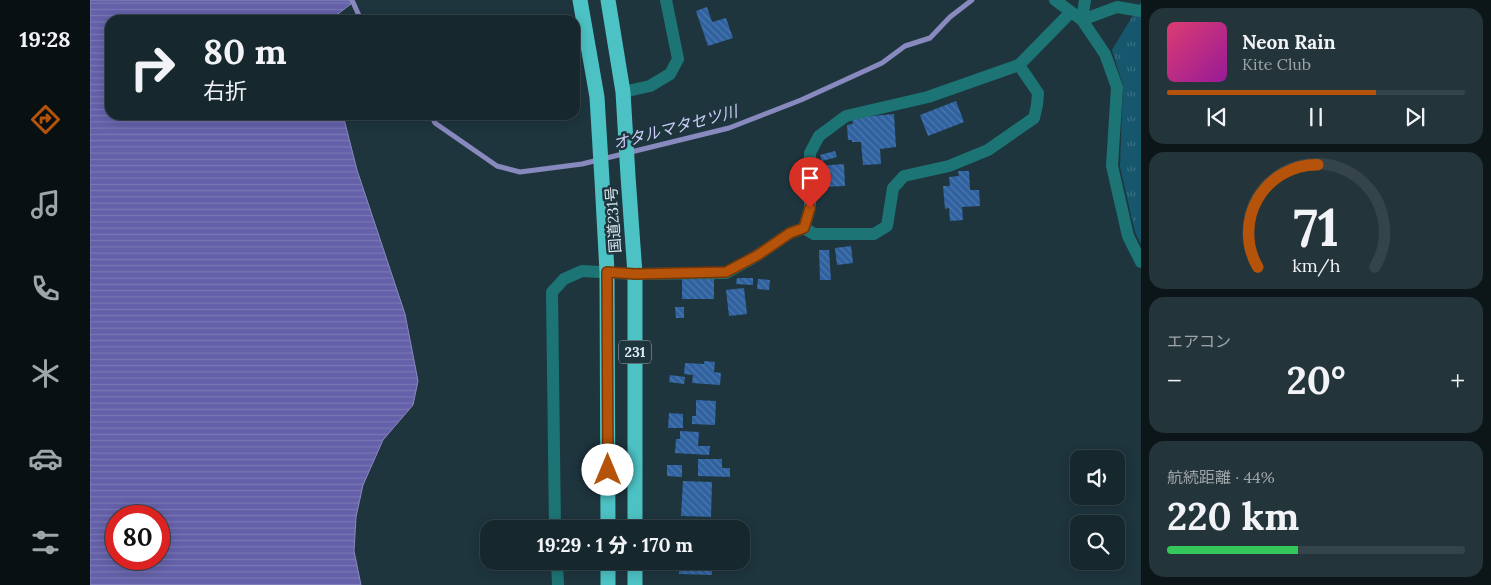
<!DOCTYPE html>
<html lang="ja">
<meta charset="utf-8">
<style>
body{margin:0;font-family:Lora,"Noto Sans JP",serif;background:#23343a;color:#f1f3f6;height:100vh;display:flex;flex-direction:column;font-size:19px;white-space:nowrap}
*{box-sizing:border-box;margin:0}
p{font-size:16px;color:#9ea6aa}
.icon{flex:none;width:28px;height:28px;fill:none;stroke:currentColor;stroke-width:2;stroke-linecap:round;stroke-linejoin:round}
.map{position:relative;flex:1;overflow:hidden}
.drawer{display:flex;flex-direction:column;gap:8px;padding:8px;background:#0c1619;width:350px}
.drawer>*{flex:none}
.top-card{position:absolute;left:15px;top:15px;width:475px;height:105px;border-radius:15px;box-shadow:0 2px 12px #0003,0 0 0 1px #35444a;background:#16282e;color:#f1f3f6;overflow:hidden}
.controls{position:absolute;left:980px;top:450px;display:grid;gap:10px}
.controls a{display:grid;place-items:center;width:55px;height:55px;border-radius:10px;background:#16282e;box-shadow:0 2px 12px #0003,0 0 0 1px #35444a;font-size:25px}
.speed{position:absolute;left:15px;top:505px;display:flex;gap:10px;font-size:25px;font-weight:700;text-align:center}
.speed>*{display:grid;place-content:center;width:65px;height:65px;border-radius:50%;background:#16282e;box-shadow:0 2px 12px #0003,0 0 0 1px #35444a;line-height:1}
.speed .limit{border:8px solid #d22;background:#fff;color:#111}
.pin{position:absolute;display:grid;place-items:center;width:42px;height:42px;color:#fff;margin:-51px -21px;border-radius:50% 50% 50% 0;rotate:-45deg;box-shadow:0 0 5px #0007}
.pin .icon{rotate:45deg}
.me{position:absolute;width:55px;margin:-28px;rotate:0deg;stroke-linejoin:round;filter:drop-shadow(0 0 4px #0008)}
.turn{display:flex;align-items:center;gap:18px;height:105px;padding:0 15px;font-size:22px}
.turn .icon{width:65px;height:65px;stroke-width:2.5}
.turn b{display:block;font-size:35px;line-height:42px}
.big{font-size:38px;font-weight:800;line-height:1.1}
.drawer .tile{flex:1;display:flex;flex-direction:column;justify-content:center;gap:8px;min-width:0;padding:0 18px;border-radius:15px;background:#23343a}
.drawer .dial{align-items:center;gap:0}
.dial svg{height:130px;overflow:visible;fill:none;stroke:#35444a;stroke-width:7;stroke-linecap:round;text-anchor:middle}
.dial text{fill:#f1f3f6;stroke:none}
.song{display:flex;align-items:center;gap:15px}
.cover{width:60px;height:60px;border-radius:8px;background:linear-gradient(135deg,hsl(340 70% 55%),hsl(300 70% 35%))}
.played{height:5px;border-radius:2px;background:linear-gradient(90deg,#b45309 70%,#35444a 70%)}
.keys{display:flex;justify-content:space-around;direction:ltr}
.heat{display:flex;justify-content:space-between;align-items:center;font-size:28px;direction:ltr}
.charge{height:8px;border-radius:4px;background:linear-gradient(90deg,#34c759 44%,#35444a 0)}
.trip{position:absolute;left:390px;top:520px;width:270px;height:50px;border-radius:15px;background:#16282e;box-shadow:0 2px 12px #0003,0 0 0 1px #35444a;font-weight:800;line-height:50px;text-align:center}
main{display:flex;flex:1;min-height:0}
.tabs{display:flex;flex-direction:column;width:90px;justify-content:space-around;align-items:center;background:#091012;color:#9ea6aa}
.tabs .icon{width:35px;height:35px}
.tabs .current{color:#b45309}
.tabs b{font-size:22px;color:#f1f3f6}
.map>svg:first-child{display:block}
.park{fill:url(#park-tufts)}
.water{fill:url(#water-rules);stroke:#8889be;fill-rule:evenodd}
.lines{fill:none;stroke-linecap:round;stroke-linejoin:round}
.stream{stroke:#8889be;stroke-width:5}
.building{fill:url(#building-back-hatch)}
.minor{stroke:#1d7475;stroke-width:12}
.highway{stroke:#4dc2c4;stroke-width:15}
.route-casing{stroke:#753606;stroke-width:12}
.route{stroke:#b45309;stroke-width:9}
.labels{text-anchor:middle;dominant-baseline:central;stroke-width:5;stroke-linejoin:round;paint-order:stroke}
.shield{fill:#1e353e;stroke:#a3b3ba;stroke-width:1}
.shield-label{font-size:14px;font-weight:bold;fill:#dce9ef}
.street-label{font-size:15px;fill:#dce9ef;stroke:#1e353e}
.water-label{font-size:16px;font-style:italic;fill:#cccdf7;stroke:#1e353e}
</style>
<main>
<nav class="tabs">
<b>19:28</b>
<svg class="icon current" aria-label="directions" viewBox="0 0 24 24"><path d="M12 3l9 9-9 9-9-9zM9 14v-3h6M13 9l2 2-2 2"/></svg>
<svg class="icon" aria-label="music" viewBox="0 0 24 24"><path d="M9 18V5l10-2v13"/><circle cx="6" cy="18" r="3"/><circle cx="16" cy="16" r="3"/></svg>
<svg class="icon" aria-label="phone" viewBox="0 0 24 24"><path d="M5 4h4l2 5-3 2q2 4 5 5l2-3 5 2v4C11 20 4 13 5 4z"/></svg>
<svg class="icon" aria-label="climate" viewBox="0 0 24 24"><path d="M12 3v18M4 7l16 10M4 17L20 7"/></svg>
<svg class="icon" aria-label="car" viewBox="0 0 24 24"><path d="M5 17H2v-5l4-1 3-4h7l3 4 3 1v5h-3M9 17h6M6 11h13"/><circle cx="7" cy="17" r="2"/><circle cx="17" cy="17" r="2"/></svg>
<svg class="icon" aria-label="filters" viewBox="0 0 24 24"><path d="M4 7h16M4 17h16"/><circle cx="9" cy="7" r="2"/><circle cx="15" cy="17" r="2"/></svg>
</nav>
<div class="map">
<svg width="1051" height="585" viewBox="0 0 1051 585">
<defs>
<pattern id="park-tufts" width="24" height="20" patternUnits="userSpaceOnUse" patternTransform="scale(1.25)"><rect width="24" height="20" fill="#17576d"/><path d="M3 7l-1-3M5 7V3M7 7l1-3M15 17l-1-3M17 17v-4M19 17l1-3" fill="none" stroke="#386f82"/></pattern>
<pattern id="water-rules" width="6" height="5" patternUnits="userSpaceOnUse" patternTransform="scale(1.25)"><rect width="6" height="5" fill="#6460a9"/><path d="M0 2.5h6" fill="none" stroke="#7a77b5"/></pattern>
<pattern id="building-back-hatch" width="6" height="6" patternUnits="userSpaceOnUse" patternTransform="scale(1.25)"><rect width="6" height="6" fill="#3062a0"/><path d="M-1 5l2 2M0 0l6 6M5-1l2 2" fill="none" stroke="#4d78ae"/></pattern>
</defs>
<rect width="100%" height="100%" fill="#1e353e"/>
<!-- park -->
<path class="park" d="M1051,2V244L1045,232L1030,167L1033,85L1022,50Z"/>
<!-- water -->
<path class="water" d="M0,0H260L261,4L240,20H20V115H253L267,170L315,314L328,381L323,405L293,440L273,485L266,517L264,551L271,585H0ZM26,516H69V559H26Z"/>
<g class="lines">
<!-- stream -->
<path class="stream" d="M262,0L271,20
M341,115L345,123L407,166L430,172L492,164L639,128L711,100L792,63L815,46L840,38L860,17L882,0"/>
</g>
<!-- building -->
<path class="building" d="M617,7L622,22L636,18L643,38L618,46L606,11Z
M866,101L874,122L838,136L830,115Z
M804,114L806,147L790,149L791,164L773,165L771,142H762V140H758L757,125L763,124L762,118Z
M745,151L747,157L732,161L730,155Z
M754,164L755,186L729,187L728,166Z
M868,171H879L880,190H889L890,206L872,207L873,220L860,221L859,208L855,209L853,186H860L859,177L869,176Z
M761,246L763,263L747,265L745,248Z
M729,250H739L741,280H730Z
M592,278H624V299H592Z
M647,278H663V285L646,284Z
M668,279L680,280L679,290L667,289Z
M654,288L657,314L639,316L636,290Z
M585,307H594V318H586Z
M614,361L625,362L624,372L631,373L630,385L602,383L603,375L594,374L595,363L614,364Z
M580,375L595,377L594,384L579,382Z
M606,400L626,401L625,425L602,424V416H606Z
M579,413L593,414V428H578Z
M590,431L609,432L608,446H620L619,455L585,453L586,439H590Z
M608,459H632V468H640V477L608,476Z
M577,465H592V477L577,476Z
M593,481L622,482L621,517L591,516Z
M588,525L622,527V529H588Z
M589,561H622V575L589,574Z"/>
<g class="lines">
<!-- minor -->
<path class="minor" d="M965,0L992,20L1015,54L1027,87L1022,166L1038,236L1051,262
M992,20L1027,7L1051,11
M992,20L995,0
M533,92L560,86L580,74L588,59L576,0
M714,228L724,234H784L797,226L803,188L814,176L859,166L898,150L944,118L947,105L948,93L929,65
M465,529L462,292L474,279L492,271L545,274L636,273L668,255L700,233L714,228L720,208V153L729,136L756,116L838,97L929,65L981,12
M467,561L468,585"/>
<!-- highway -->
<path class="highway" d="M490,0L507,97L512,180L517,272L518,529
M518,0L533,92L538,176L545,274V529
M518,561V585
M545,561V585"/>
</g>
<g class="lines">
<!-- route casing -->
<g class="route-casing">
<path id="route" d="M518,470L517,272L545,274L636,272L668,255L700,233L714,228L720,208"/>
</g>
<!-- route -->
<use href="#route" class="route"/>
</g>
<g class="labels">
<!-- shield labels -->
<rect class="shield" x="529" y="340.5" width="32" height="23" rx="4"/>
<g class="shield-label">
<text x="545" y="352">231</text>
</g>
<!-- street labels -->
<g class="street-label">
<text transform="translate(523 220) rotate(-94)">国道231号</text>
</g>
<!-- water labels -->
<g class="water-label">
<text transform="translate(585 127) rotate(-15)">オタルマタセツ川</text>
</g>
</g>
</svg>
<div class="controls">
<a><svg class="icon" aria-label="sound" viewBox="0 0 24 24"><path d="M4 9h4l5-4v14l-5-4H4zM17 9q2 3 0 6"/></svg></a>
<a><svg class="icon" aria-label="search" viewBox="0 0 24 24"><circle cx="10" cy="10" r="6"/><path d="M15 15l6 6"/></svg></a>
</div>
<div class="speed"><div class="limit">80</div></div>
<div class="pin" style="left:720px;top:208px;background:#d93025"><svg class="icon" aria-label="arrive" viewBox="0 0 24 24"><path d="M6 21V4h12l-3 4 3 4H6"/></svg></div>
<svg class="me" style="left:518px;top:470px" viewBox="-20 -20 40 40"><circle r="19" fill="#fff"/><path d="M0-13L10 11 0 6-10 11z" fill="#b45309"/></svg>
<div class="trip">19:29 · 1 分 · 170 m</div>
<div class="top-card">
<div class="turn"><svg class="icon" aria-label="right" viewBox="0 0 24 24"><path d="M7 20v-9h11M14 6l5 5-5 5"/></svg><div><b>80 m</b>右折</div></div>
</div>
</div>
<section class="drawer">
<div class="tile">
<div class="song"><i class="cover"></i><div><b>Neon Rain</b><p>Kite Club</p></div></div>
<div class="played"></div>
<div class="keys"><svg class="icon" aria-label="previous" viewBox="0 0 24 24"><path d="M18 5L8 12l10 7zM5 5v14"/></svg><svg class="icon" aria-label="pause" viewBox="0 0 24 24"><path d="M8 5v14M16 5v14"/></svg><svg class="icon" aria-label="next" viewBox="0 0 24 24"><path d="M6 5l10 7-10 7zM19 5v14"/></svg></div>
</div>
<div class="tile dial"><svg viewBox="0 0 100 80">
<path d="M14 69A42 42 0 1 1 86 69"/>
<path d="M14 69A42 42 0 0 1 51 6" stroke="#b45309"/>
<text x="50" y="56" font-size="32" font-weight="700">71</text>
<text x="50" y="72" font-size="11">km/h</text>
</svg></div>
<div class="tile"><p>エアコン</p>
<div class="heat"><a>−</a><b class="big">20°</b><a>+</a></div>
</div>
<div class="tile"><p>航続距離 · 44%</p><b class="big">220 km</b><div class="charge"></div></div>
</section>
</main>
